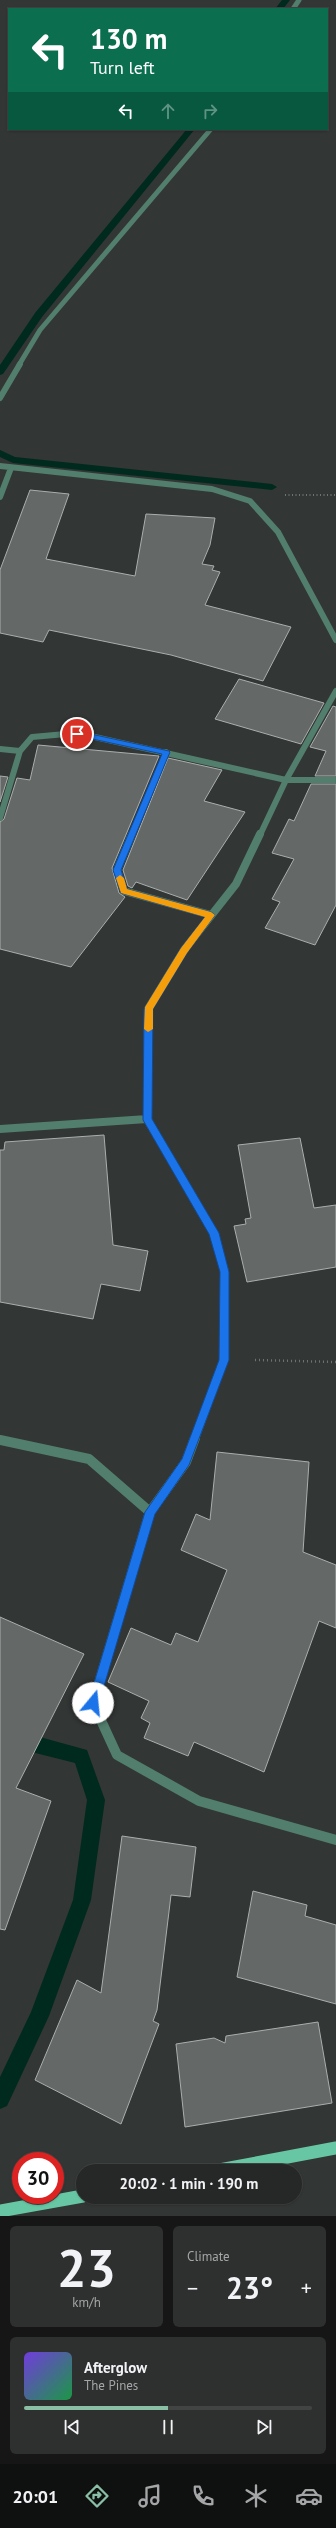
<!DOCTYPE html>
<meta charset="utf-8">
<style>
body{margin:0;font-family:"PT Sans",sans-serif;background:#2e302f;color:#f1f3f6;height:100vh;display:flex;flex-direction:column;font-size:15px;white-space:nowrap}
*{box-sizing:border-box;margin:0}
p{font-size:13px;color:#a4a6a7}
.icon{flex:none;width:22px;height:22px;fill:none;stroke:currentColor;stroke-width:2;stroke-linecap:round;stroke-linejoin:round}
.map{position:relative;height:2216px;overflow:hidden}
.sheet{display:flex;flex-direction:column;gap:10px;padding:10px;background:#151615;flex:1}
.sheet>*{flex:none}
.hud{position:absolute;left:8px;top:8px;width:320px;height:122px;border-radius:0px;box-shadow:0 1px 3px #0004,0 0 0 1px #424444;background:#0b6e4f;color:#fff;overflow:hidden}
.speed{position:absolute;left:12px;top:2152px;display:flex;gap:8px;font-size:20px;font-weight:700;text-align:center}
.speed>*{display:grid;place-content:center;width:52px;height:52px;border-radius:50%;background:#262827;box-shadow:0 1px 3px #0004,0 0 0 1px #424444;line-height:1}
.speed .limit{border:6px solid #d22;background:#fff;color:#111}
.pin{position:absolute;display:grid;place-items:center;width:34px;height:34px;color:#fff;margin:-17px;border:2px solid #fff;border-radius:50%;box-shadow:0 1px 4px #0007}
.me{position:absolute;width:44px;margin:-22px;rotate:17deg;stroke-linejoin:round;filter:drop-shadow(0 0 3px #0008)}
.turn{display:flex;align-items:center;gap:14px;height:84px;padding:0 16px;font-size:18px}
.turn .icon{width:52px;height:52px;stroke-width:2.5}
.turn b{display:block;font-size:28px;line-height:34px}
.lanes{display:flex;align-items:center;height:38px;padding:0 16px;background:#0003;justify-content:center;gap:20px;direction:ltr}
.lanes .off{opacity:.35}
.big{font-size:30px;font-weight:700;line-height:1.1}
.sheet .card{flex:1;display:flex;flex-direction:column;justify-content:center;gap:6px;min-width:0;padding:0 14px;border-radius:6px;background:#2e302f}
.sheet .dial{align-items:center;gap:0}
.dial b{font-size:52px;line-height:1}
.song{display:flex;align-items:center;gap:12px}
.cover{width:48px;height:48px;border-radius:6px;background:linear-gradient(135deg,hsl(260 70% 55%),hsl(140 70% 35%))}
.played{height:4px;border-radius:2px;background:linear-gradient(90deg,#8abfa5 50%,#424444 50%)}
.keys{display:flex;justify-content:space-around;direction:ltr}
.heat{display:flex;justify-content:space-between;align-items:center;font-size:22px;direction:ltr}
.sheet .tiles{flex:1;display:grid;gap:10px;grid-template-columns:1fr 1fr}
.card:last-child{grid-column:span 2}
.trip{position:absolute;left:76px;top:2164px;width:226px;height:40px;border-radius:20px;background:#262827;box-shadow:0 1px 3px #0004,0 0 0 1px #424444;font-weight:700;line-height:40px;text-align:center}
.dock{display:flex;height:64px;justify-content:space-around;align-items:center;background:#0f1010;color:#a4a6a7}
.dock .icon{width:28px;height:28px}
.dock .selected{color:#8abfa5}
.dock b{font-size:18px;color:#f1f3f6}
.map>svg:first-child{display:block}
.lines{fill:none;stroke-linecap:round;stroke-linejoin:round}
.stream{fill:#012a1e;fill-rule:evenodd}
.building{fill:#646967;stroke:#aaafad}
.path-far1{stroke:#6e7270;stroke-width:2;stroke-dasharray:1 2.5;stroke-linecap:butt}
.path{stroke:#6e7270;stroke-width:2.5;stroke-dasharray:1 3;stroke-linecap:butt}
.street-far3{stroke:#527e6d;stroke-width:5}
.street-far2{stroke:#527e6d;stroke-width:6}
.street-far1{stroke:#527e6d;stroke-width:8}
.street{stroke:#527e6d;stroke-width:10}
.primary{stroke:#67c7a4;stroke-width:13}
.route{fill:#1a73e8;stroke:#114b97}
.slow{fill:#f59e0b}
</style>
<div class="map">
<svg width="336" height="2216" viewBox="0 0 336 2216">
<rect width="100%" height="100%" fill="#323634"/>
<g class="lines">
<!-- stream -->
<path class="stream" d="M282,0H290L283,9H275Z
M187,129H195L42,317L3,374L0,375V365L35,313Z
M0,450L15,457L272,484L277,487L272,490L13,463L0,457Z
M0,1726L87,1750L105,1800L91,1900L49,2016L7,2106L0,2109V2077L31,2012L73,1900L87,1800L75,1763L0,1744Z"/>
</g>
<!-- building -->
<path class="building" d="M30,490L69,494L46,559L135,576L146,514L215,518L210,545L202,564L214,566L212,570L220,572L205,605L291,627L263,681L171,655L49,630L43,642L0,633V570Z
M239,679L324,703L301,744L215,719Z
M333,706L336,707V776H315L326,751L310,747Z
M38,745L159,756L112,868L119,893L125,897L71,967L0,949V822L4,819L17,778L30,780Z
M168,758L222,770L204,801L245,812L187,900L136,882L132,888L128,886L123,870Z
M0,776L8,777L0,802Z
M311,784H336V905L315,945L265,928L280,902L272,899L294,859L272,853L289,819L294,821Z
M104,1135L113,1245L148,1251L140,1291L101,1284L93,1319L0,1302V1150H4L5,1142Z
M300,1138L314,1208L336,1205V1267L247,1282L234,1226L246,1224L245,1219L251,1218L238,1145Z
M217,1452L309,1462L303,1552L336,1565V1628L319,1621L264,1772L194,1742L188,1756L144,1738L150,1723L141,1718L149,1701L108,1682L131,1628L171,1645L176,1633L198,1642L227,1570L181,1550L196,1514L210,1520Z
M0,1617L84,1654L16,1788L51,1801L5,1930L0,1929Z
M122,1836L196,1847L190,1897L171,1895L157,2010L153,2021L159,2024L121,2124L35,2080L77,1980L101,1993Z
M253,1891L307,1905L305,1916L336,1925V2004L237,1977Z
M318,2022L332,2103L185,2127L176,2044L214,2038L225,2043L226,2036Z"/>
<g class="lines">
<!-- path-far1 -->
<path class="path-far1" d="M285,495H336"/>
<!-- path -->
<path class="path" d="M255,1360L336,1362"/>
<!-- street-far3 -->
<path class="street-far3" d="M293,9L299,0
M19,365L40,330L211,129"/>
<!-- street-far2 -->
<path class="street-far2" d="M0,398L20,364
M0,466L212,489L250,501L278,532L336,640
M0,497L11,468
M0,749L20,751
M0,818L20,751L32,737L77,733L286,780H336
M132,835L166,752
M260,835L286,780L336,691"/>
<!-- street-far1 -->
<path class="street-far1" d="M132,834L117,870L124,891L211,915
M0,1129L147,1119
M195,1439L224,1360L225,1272L214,1233L147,1119L148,1009L184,950L236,884L260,834"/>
<!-- street -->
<path class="street" d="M195,1438L186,1462L150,1512L93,1703L117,1755L199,1801L336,1840
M0,1440L89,1459L150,1512"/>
<!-- primary -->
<path class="primary" d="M214,2171L336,2148
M0,2211L83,2196"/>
</g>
<!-- route -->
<path class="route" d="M77,731L169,751L170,752L121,870L127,889L211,912L215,915L187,953L153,1009L152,1119L219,1233L229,1272V1360L189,1465L155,1514L99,1703L93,1709L88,1703L145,1512L182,1459L219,1360L220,1272L209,1234L143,1120L144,1009L181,948L205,917L121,893L113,870L162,754L74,735V732Z"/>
<!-- slow -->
<path class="slow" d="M120,875L124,878L127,889L211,912L215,915L187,953L153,1009V1029L148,1032L144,1029L145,1007L181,948L205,917L121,893L116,878Z"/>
</svg>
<div class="speed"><div class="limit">30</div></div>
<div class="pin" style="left:77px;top:734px;background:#d93025"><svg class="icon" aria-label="arrive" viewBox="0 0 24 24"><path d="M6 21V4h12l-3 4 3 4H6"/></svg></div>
<svg class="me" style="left:93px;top:1703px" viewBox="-20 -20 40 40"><circle r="19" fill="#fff"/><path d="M0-13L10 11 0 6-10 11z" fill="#1a73e8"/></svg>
<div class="trip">20:02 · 1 min · 190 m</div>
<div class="hud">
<div class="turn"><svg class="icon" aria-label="left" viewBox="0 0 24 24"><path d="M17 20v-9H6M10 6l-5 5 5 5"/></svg><div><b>130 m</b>Turn left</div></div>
<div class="lanes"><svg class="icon" aria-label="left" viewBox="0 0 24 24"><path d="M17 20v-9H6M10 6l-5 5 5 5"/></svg><svg class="icon off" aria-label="ahead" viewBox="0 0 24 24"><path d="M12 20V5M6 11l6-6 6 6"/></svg><svg class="icon off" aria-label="right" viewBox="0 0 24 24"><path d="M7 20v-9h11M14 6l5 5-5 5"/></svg></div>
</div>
</div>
<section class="sheet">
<div class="tiles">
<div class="card dial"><b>23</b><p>km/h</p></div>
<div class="card"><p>Climate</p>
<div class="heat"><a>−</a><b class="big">23°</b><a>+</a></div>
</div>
<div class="card">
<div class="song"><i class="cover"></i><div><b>Afterglow</b><p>The Pines</p></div></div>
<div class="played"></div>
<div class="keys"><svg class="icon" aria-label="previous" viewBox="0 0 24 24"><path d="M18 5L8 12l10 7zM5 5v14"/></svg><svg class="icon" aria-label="pause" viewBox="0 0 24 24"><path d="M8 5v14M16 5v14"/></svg><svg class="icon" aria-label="next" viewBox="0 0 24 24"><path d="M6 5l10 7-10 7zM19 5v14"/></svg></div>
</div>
</div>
</section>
<nav class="dock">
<b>20:01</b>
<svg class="icon selected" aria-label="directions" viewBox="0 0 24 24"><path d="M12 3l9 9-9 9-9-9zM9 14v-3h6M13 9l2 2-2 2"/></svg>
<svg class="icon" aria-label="music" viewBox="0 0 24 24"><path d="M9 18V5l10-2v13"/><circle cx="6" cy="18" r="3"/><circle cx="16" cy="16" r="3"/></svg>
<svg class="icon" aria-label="phone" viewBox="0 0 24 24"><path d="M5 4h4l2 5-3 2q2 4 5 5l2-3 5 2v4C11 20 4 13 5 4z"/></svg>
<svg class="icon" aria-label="climate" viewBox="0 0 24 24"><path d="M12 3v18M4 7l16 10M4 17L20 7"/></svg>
<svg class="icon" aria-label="car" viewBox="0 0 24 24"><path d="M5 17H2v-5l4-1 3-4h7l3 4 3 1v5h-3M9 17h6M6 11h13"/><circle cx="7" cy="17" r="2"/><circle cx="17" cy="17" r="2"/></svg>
</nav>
